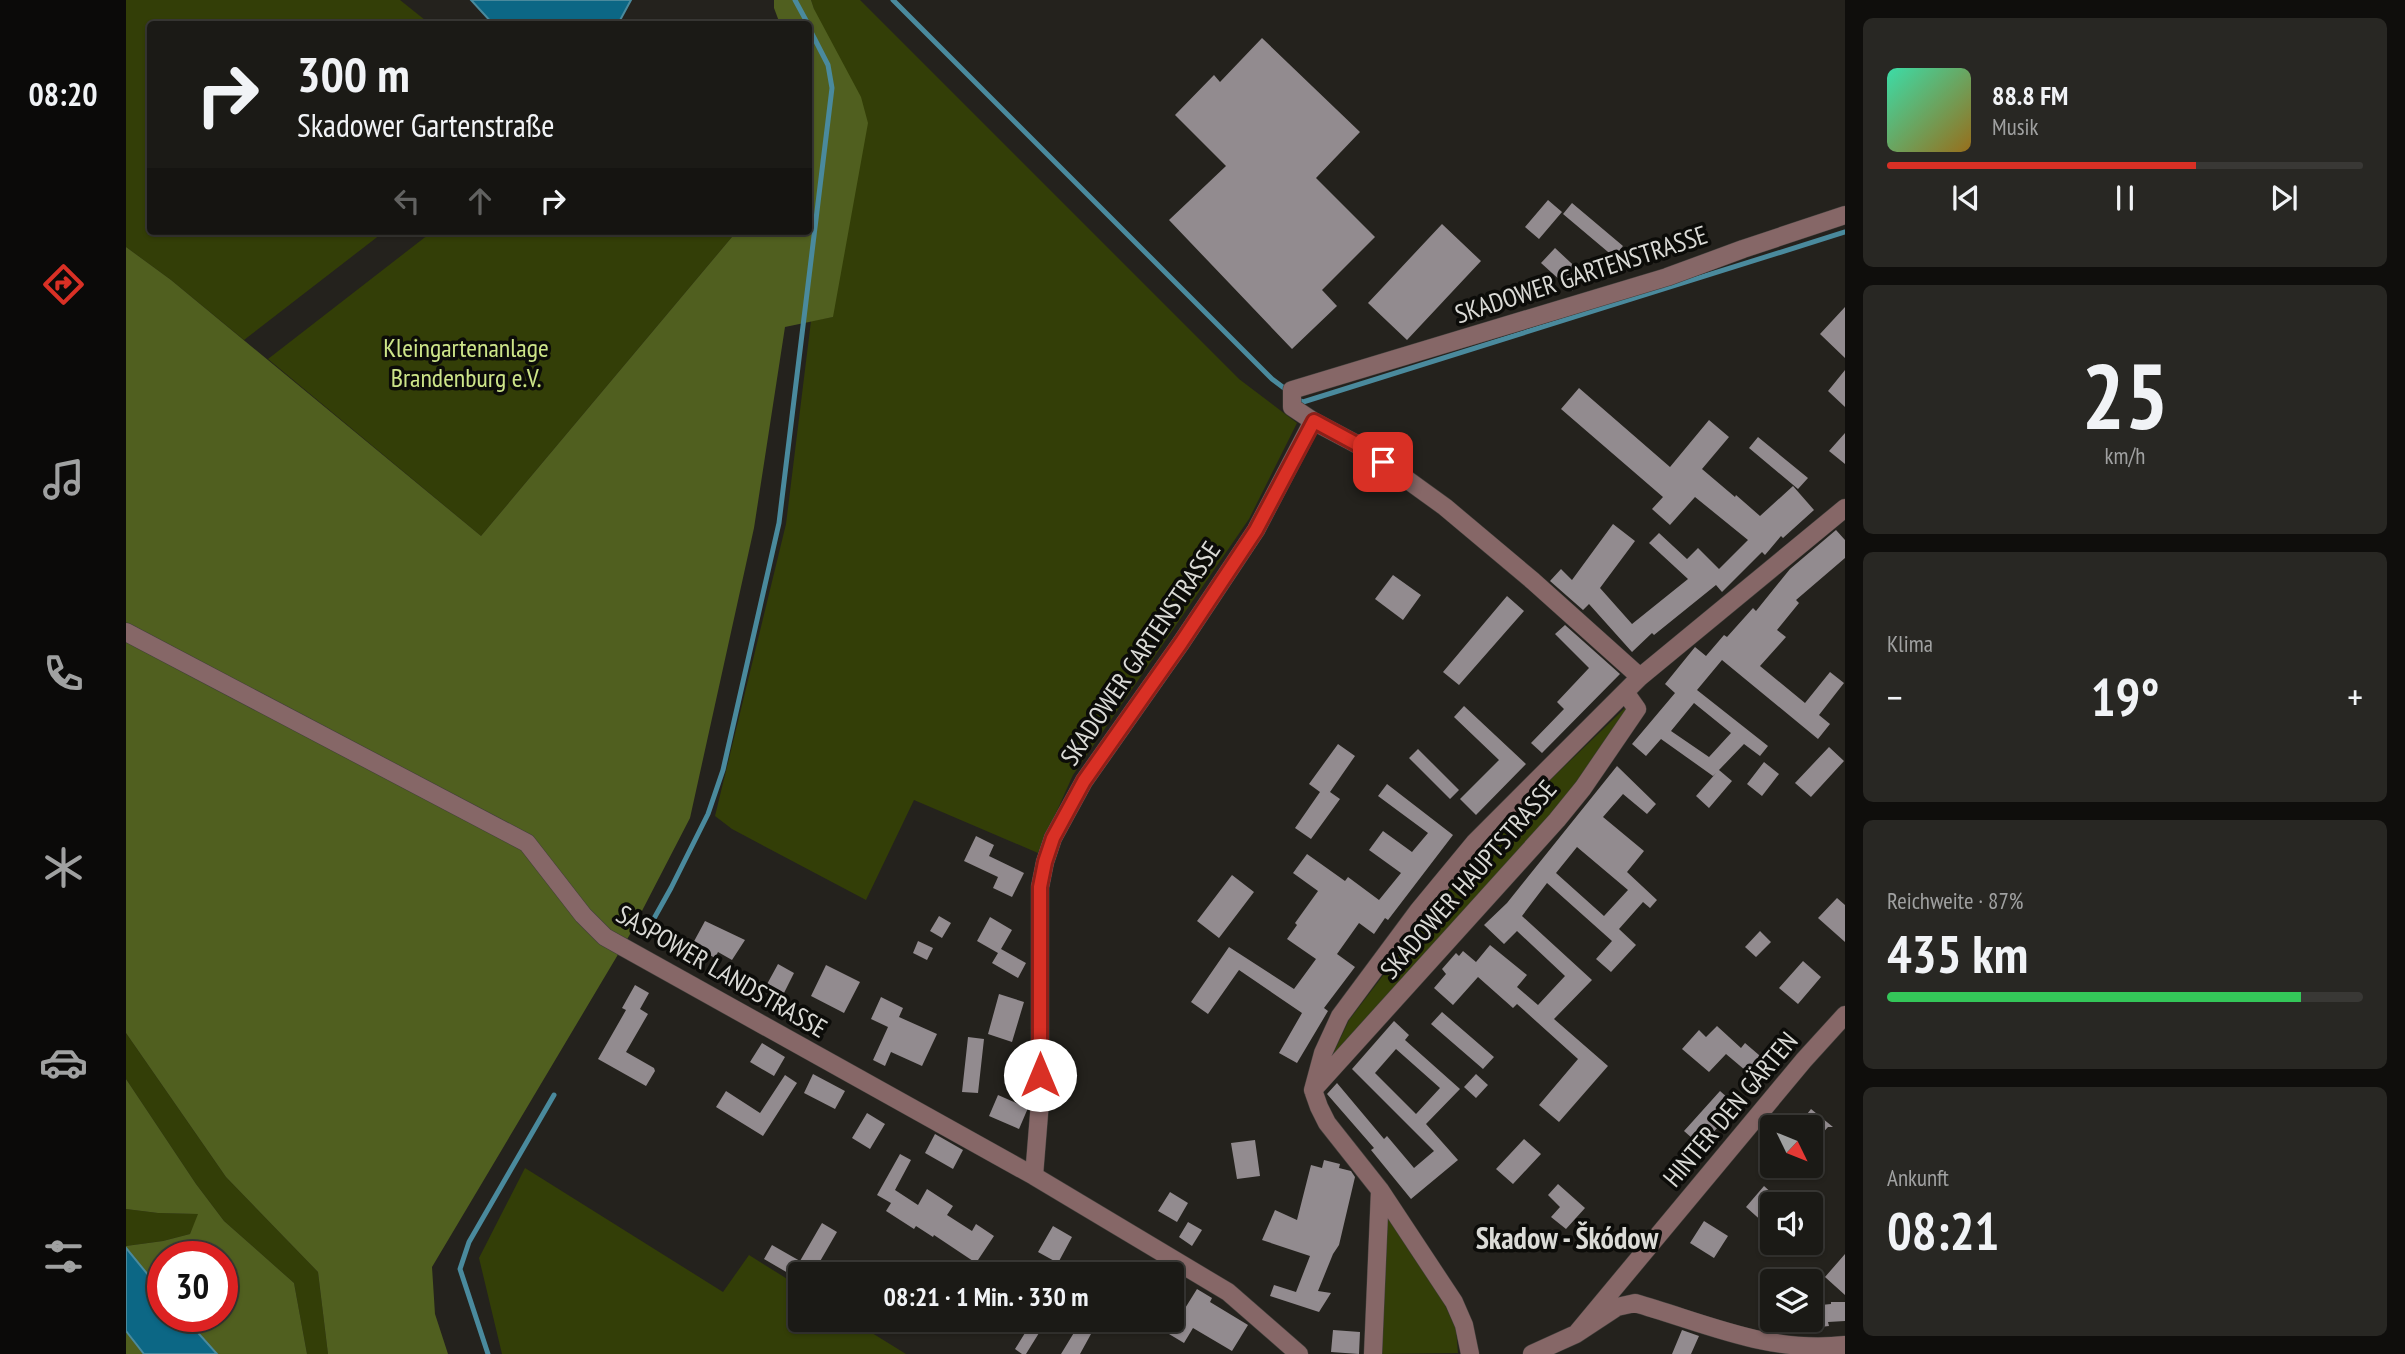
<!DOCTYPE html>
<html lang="de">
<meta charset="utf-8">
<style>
body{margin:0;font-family:"PT Sans Narrow",sans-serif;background:#282723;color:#f1f3f6;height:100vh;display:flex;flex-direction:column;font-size:26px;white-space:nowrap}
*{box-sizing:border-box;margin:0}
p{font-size:23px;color:#a0a1a1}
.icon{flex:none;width:38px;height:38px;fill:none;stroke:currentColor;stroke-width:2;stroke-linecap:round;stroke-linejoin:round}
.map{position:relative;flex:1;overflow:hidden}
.details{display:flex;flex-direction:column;gap:18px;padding:18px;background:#0f0e0c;width:560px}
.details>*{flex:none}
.banner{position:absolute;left:21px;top:21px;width:665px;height:214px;border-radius:7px;box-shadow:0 2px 5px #0004,0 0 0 2px #393835;background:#1b1a16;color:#f1f3f6;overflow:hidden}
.needle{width:46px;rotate:133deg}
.tools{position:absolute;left:1634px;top:1115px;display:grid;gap:14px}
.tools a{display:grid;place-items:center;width:63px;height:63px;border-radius:7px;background:#1b1a16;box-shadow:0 2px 5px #0004,0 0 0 2px #393835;font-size:35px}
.speed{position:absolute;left:21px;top:1241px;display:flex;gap:14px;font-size:35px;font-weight:700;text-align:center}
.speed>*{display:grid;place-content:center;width:91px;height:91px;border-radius:50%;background:#1b1a16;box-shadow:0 2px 5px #0004,0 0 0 2px #393835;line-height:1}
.speed .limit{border:10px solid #d22;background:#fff;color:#111}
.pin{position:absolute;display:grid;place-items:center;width:60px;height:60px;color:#fff;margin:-30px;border-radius:14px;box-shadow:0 4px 10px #0006}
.me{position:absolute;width:77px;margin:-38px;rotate:0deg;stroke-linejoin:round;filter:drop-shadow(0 0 5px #0008)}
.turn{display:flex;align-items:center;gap:24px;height:147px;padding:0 35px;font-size:32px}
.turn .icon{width:91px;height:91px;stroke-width:2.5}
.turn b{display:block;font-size:49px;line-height:60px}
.lanes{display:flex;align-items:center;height:66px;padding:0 35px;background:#0003;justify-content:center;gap:35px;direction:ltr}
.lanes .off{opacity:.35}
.big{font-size:52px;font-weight:600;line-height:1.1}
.details .card{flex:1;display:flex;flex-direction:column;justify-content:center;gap:10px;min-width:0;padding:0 24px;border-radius:10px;background:#282723}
.details .dial{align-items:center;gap:0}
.dial b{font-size:91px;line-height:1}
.song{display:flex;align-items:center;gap:21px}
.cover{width:84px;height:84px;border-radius:10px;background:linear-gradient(135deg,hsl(160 70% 55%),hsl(40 70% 35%))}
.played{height:7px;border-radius:4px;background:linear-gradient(90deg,#d93025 65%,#393835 65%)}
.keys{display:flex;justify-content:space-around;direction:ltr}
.heat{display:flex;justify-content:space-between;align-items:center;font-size:38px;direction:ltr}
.charge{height:10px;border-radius:5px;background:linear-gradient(90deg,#34c759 87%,#393835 0)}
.trip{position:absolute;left:662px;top:1262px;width:396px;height:70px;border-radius:7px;background:#1b1a16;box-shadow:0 2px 5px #0004,0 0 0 2px #393835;font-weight:600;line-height:70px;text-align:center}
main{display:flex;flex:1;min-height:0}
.tabs{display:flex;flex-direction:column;width:126px;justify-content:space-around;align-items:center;background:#0b0a09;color:#a0a1a1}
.tabs .icon{width:49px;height:49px}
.tabs .active{color:#d93025}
.tabs b{font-size:32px;color:#f1f3f6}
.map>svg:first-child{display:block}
.green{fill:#333e07}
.forest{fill:#505f1f}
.water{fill:#0c6785;stroke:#4a8a9d;stroke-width:2}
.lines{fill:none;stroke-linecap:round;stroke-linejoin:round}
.stream{stroke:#4a8a9d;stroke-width:5}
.building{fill:#928b8f;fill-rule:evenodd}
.minor-casing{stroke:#413f3b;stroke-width:19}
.minor{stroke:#866767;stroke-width:18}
.route-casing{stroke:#8d1f18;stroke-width:18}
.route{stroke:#d93025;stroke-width:12}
.labels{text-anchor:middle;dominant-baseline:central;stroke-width:7;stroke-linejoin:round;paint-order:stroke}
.street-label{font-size:26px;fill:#dadad6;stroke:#0c0c09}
.park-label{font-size:26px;fill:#cde589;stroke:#0c0c09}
.quarter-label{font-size:30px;font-weight:bold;fill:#dadad6;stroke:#0c0c09}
</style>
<main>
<nav class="tabs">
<b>08:20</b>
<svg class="icon active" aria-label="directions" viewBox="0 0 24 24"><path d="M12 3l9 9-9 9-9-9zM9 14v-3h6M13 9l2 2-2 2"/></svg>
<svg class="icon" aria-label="music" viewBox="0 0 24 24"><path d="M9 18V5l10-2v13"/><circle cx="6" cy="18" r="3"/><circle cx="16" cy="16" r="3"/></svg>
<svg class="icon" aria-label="phone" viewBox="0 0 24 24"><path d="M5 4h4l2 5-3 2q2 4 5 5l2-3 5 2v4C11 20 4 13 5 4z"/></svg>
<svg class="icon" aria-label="climate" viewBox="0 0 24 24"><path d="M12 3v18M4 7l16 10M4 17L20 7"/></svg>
<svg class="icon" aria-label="car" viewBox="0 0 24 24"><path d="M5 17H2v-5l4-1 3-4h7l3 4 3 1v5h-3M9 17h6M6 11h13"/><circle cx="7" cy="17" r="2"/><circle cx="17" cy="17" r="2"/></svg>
<svg class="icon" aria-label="filters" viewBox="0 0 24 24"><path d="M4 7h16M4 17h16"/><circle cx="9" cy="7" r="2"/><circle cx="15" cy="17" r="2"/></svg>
</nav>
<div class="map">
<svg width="1719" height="1354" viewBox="0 0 1719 1354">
<rect width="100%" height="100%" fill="#24221d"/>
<!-- green -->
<path class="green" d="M0,0H274L304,24H24V231H259L118,340L45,280L0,247Z
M685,0H734L1113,379L1171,423L1123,519L947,775L912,853L788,800L740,900L606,829L589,816L660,524L685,321L707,317L688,9Z
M307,231H611L355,536L142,359Z
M1500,707L1503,712L1453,783L1205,1064L1207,1054L1223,1020L1346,859L1361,841Z
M0,1033L100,1177L192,1272L202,1354H181L168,1283L98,1221L70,1184L0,1079Z
M399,1168L597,1292L623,1255L674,1287V1320H725L780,1354H376L353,1258Z
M0,1209L32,1213L73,1214L64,1234L37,1241L0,1246Z
M1261,1217L1317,1301L1330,1329L1332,1353L1253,1354Z"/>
<!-- forest -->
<path class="forest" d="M648,0H685L688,9L735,97L742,123L707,317L659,327L628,528L564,818L503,936L306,1267L309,1314L322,1354H202L192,1272L100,1177L0,1033V247L45,280L355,536L611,231H682V24H654L648,8Z
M0,1079L70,1184L98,1221L168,1283L181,1354H91L57,1316H96V1256H37V1293L0,1248V1246L37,1241L64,1234L72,1214L32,1213L0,1209Z
M0,1331L18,1354H0Z"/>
<!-- water -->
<path class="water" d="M345,0H505L492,24H367Z
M0,1248L37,1293V1316H57L91,1354H18L0,1331Z"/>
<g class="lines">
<!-- stream -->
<path class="stream" d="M669,0L682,24
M767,0L1146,379L1158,388
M1175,401L1177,402L1719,232
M521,931L545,888L582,814L597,770L653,523L706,88L702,65L682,26
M362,1354L334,1269L343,1242L428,1095"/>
</g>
<!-- building -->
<path class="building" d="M1136,38L1234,132L1190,178L1249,237L1196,290L1211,306L1166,349L1043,220L1100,166L1049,115L1088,75L1094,82Z
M1422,200L1436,212L1413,239L1399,227Z
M1446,203L1497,246L1488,257L1437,214Z
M1316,224L1355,261L1281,340L1242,303Z
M1429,248L1459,276L1446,291L1415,263Z
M1719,307V358L1694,334Z
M1719,370V407L1702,391Z
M1453,388L1544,467L1583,420L1603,437L1576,469L1609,497L1610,495L1634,516L1667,486L1688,510L1657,538L1655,536L1639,555L1636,552L1596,592L1590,585L1528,635L1526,633L1506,652L1463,604L1457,610L1424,581L1435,569L1446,580L1487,524L1509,541L1474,588L1506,624L1562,579L1523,543L1533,533L1561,559L1572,548L1593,569L1622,540L1569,497L1544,525L1526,509L1537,497L1435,409Z
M1719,433V464L1703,451Z
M1632,437L1682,478L1672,489L1623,448Z
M1710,530L1719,540V558L1670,600L1673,603L1651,630L1660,637L1634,666L1679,703L1704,672L1718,683L1693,715L1704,724L1692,739L1596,660L1571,690L1642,746L1634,756L1618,744L1593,770L1606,781L1583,808L1570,796L1590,773L1587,776L1535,739L1520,756L1506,744L1549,693L1539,684L1569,647L1580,656L1598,635L1601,637L1627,608L1630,611L1664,569ZM1568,703L1605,733L1583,757L1545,731Z
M1267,575L1295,595L1277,620L1249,599Z
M1381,596L1398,611L1333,685L1317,672Z
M1439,625L1494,674L1416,753L1405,743L1438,709L1431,702L1463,668L1429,634Z
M1338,706L1400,764L1350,815L1334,799L1373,760L1328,717Z
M1212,744L1229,756L1204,792L1214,799L1185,839L1169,828L1194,792L1183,784Z
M1703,747L1718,761L1685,797L1669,783Z
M1292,749L1333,790L1324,799L1283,758Z
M1638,762L1653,774L1636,796L1621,784Z
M1491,766L1530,804L1521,814L1497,794L1477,817L1518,851L1501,872L1531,900L1524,908L1517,902L1493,929L1510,945L1485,972L1470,959L1486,941L1421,883L1396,916L1466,980L1428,1019L1482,1066L1433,1122L1413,1105L1452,1059L1391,1004L1387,1008L1352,977L1327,1005L1308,988L1320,974L1316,969L1330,953L1333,956L1337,951L1350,962L1364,945L1401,975L1391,987L1412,1005L1439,976L1391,931L1378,944L1358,925L1381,903ZM1451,847L1502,890L1478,916L1430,873Z
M1261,784L1327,835L1262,920L1259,918L1248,934L1233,923L1211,954L1229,967L1198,1008L1202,1011L1171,1063L1153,1053L1176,1013L1113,970L1082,1014L1065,1002L1103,947L1168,989L1190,959L1161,939L1171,925L1169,923L1192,891L1167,873L1181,854L1219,881L1222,877L1253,900L1275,873L1243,850L1257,831L1286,852L1302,833L1252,796Z
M850,836L868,845L863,856L898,873L886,897L867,888L872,877L838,861Z
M1106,875L1128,892L1093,938L1071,921Z
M1711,898L1719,905V942L1692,918Z
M813,916L825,923L816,938L804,931Z
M864,917L886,930L875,949L900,963L892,978L866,963L872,953L851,941Z
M579,921L619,940L606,960L592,952L589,958L566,945Z
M1634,931L1645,942L1630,957L1619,947Z
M792,941L807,948L801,960L787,953Z
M1677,961L1695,977L1672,1004L1653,988Z
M652,964L668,973L657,995L640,986Z
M700,965L734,982L718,1013L685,996Z
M625,977L636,983L629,995L618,989Z
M509,985L523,993L514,1009L522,1014L500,1052L528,1068L529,1071L520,1086L472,1059L500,1010L496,1008Z
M873,994L898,1002L886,1042L862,1034Z
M755,997L777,1008L773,1017L811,1034L796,1066L765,1052L759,1066L747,1060L762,1027L745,1019Z
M1316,1012L1368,1057L1357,1069L1305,1024Z
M1268,1021L1283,1035L1279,1040L1334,1089L1300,1124L1332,1160L1285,1199L1245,1150L1248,1148L1201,1094L1211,1083L1258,1139L1261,1136L1288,1168L1308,1151L1226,1069ZM1270,1049L1314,1088L1290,1114L1249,1073Z
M1591,1026L1615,1048L1619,1043L1640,1061L1626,1076L1600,1054L1583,1072L1556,1049L1573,1030L1580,1037Z
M842,1037L858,1039L852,1093L836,1092Z
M636,1043L659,1057L648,1076L624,1062Z
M687,1074L719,1091L709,1109L678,1093Z
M1350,1074L1362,1085L1350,1098L1338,1087Z
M659,1075L671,1083L637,1136L590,1107L600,1091L634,1113Z
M1594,1091L1611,1106L1575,1146L1558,1131Z
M872,1095L902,1108L893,1129L863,1116Z
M1685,1109L1707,1127H1702L1685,1146V1127H1671Z
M741,1113L759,1124L744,1149L726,1138Z
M809,1134L837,1150L827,1169L799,1153Z
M1398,1139L1415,1154L1387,1184L1370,1169Z
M1129,1140L1134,1176L1111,1179L1105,1143Z
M774,1154L785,1160L769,1190L792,1205L801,1189L827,1206L821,1215L846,1231L850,1224L868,1236L850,1263L808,1235L807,1237L790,1226L788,1229L760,1211L765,1203L751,1195Z
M1198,1160L1214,1164L1213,1168L1225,1171L1229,1177L1213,1245L1207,1254L1192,1291L1205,1293L1193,1312L1144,1296L1148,1285L1170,1292L1184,1256L1136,1240L1149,1210L1171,1220L1185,1165L1196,1168Z
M1432,1184L1459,1208L1440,1229L1425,1217L1434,1207L1422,1195Z
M1638,1186L1658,1204H1647V1214L1639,1224L1620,1207Z
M1044,1192L1062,1203L1051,1222L1032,1211Z
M1578,1221L1602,1236L1588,1258L1564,1243Z
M1062,1222L1076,1230L1066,1246L1053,1237Z
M696,1223L711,1232L689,1270L696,1274H674V1280L638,1259L646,1245L674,1261Z
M927,1226L946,1237L932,1263L912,1252Z
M1719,1254V1295L1699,1277Z
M1071,1289L1086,1298L1084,1302L1122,1325L1106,1351L1067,1328L1058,1343L1043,1334Z
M1705,1302H1719V1321L1702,1322L1703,1326L1685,1328V1306L1705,1304Z
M907,1320H921L900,1354H896L889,1349Z
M952,1326L965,1334L954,1354H935Z
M1207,1330L1234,1332L1233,1354L1205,1352Z
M1556,1330L1573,1336L1565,1354H1546Z"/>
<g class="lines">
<!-- minor casing -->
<g class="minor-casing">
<path id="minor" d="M1187,421L1166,407V390L1541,277L1617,249L1719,215
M0,632L401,843L457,915L479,937L908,1176L1102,1292L1173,1354
M1187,1090L1431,820L1457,788L1511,709L1499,692
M908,1176L914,1102V887L919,862L927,838L958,781L1055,643L1130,530L1187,421L1236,447L1319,507L1407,581L1514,677
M1450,1334L1678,1060L1719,1015
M1247,1354L1254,1190
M1344,1354L1338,1325L1328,1302L1254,1190L1201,1123L1193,1107L1187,1090L1197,1053L1214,1016L1292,911L1349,842L1514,677L1719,508
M1406,1354L1450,1334L1491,1307L1509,1303C1579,1323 1644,1354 1719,1345"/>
</g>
<!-- minor -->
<use href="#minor" class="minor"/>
</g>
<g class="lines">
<!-- route casing -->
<g class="route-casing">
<path id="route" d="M914,1075V887L919,862L927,838L958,781L1055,643L1130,530L1188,421L1236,447L1257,462"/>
</g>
<!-- route -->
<use href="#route" class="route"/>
</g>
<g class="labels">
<!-- street labels -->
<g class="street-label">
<text transform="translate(1455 274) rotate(-18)">SKADOWER GARTENSTRASSE</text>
<text transform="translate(1014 653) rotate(-56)">SKADOWER GARTENSTRASSE</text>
<text transform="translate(1342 879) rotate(-49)">SKADOWER HAUPTSTRASSE</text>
<text transform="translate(596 971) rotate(30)">SASPOWER LANDSTRASSE</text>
<text transform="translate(1604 1109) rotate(-50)">HINTER DEN GÄRTEN</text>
</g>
<!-- park labels -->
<g class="park-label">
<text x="340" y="347">Kleingartenanlage<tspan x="340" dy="30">Brandenburg e.V.</tspan></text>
</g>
<!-- quarter labels -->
<g class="quarter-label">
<text x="1441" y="1237">Skadow - Škódow</text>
</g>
</g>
</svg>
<div class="tools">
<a><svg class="needle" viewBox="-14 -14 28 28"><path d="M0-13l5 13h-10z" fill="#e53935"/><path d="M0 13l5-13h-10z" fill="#a0a1a1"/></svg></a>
<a><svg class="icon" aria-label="sound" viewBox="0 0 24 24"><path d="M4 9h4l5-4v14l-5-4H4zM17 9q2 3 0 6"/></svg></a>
<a><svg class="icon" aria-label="layers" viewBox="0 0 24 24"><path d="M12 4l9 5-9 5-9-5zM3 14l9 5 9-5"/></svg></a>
</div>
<div class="speed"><div class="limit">30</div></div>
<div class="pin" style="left:1257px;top:462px;background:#d93025"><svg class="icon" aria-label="arrive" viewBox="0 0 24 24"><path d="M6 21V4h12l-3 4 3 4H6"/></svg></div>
<svg class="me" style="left:914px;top:1075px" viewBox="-20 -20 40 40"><circle r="19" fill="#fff"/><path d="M0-13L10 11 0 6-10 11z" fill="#d93025"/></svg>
<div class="trip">08:21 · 1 Min. · 330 m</div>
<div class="banner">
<div class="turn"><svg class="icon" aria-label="right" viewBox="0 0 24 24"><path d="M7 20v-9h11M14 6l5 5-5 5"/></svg><div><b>300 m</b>Skadower Gartenstraße</div></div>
<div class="lanes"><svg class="icon off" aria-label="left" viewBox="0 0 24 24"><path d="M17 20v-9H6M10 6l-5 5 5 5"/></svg><svg class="icon off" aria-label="ahead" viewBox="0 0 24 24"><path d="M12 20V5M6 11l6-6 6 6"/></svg><svg class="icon" aria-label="right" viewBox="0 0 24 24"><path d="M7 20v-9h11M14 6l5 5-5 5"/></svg></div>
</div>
</div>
<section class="details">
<div class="card">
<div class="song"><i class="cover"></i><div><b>88.8 FM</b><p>Musik</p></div></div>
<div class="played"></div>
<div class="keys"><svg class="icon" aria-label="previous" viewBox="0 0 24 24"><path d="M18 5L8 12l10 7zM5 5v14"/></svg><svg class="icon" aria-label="pause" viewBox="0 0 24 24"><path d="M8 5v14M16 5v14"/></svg><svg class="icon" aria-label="next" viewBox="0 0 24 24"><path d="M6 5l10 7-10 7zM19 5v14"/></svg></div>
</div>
<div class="card dial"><b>25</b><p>km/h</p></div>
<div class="card"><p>Klima</p>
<div class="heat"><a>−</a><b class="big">19°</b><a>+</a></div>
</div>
<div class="card"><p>Reichweite · 87%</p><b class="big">435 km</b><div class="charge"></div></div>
<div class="card"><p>Ankunft</p><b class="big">08:21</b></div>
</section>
</main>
